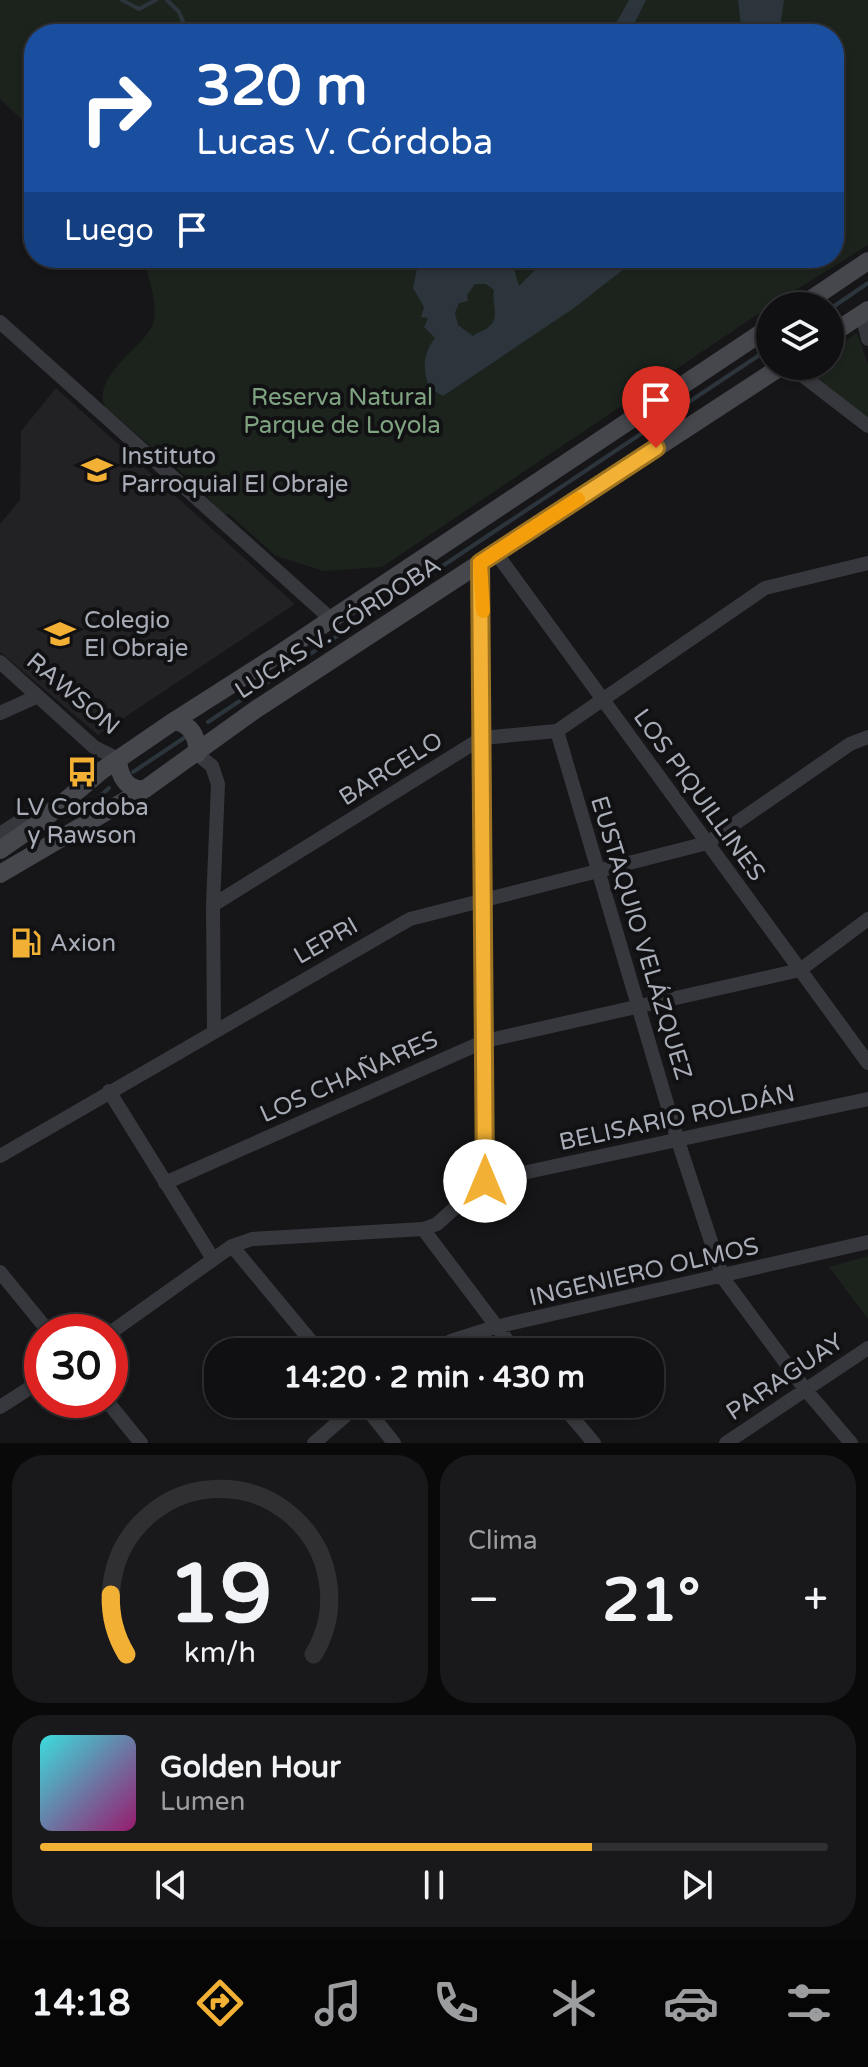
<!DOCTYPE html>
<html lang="es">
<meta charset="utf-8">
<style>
body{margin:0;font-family:"Varela Round",sans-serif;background:#19191b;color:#f1f3f6;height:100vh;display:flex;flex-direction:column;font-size:30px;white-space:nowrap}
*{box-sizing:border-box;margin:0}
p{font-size:26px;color:#9c9d9f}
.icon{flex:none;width:44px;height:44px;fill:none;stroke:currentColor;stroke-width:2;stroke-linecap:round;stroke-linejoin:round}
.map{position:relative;height:1443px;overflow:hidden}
.side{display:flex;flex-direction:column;gap:12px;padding:12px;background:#09090a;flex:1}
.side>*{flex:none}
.guide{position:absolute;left:24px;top:24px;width:820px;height:244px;border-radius:32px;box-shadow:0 2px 6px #0004,0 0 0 2px #303032;background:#1a4fa0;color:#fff;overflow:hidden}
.buttons{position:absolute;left:756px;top:292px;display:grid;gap:16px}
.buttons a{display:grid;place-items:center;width:88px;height:88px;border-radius:50%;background:#101012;box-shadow:0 2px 6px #0004,0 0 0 2px #303032;font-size:40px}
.speed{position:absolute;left:24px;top:1314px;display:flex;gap:16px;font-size:40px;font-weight:700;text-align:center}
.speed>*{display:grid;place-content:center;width:104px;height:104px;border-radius:50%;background:#101012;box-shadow:0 2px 6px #0004,0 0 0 2px #303032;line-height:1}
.speed .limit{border:12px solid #d22;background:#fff;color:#111}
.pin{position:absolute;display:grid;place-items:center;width:68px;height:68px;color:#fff;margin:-82px -34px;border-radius:50% 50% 50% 0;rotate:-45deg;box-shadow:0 0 8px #0007}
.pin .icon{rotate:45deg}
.me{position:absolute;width:88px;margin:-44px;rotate:0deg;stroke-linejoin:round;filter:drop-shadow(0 0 6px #0008)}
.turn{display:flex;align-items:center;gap:28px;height:168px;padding:0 40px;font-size:36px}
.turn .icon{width:104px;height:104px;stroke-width:2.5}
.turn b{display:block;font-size:56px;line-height:68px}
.then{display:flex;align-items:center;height:76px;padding:0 40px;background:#0003;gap:16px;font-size:30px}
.big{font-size:60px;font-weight:700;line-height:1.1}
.side .widget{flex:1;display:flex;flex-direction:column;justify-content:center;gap:12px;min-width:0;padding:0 28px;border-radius:32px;background:#19191b}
.side .dial{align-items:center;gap:0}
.dial svg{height:208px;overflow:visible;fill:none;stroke:#303032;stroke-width:7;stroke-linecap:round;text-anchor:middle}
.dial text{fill:#f1f3f6;stroke:none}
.song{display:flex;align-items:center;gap:24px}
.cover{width:96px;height:96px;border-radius:12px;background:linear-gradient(135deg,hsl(180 70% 55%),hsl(320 70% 35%))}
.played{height:8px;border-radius:4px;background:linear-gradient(90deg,#f2b134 70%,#303032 70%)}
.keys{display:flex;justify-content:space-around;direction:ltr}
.heat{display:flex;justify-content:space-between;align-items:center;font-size:44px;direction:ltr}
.side .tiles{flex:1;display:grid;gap:12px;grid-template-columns:1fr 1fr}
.widget:last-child{grid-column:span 2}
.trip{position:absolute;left:204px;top:1338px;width:460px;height:80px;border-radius:32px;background:#101012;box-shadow:0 2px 6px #0004,0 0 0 2px #303032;font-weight:700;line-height:80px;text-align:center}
.tabs{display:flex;height:128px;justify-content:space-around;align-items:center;background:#060607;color:#9c9d9f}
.tabs .icon{width:56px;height:56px}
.tabs .active{color:#f2b134}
.tabs b{font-size:36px;color:#f1f3f6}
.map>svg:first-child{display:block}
.built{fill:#222225}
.green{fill:#1c231d}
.water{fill:#2c353c;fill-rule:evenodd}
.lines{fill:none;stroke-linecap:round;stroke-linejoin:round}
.stream{stroke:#2c353c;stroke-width:4}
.minor{stroke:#37383d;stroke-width:14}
.tertiary{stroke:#37383d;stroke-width:16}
.secondary{stroke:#45474d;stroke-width:18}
.route-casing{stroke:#9d7322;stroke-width:20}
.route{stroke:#f2b134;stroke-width:14}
.slow{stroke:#f59e0b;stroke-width:14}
.labels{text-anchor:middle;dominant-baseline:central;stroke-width:8;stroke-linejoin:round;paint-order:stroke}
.park-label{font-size:24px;fill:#7fa381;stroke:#111113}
.poi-label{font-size:24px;fill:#a8adb8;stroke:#111113;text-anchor:start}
.street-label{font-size:24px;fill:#a8adb8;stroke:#111113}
</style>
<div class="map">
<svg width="868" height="1443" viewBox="0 0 868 1443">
<rect width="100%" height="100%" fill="#161618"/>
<!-- built -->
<path class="built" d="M56,388L295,604L98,735L0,652V524L20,500L21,431Z"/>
<!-- green -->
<path class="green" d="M0,0H868V245L770,306L382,567L324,571L276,556L229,514H223L197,486L105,407C92,377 139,350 151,328C161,309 148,277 143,258H834V34H34V131L0,99Z
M857,333L868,364V419L803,371L810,366H830V352Z
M868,1256V1319L829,1267Z"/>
<!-- water -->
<path class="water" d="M629,0H646L629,34H610Z
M738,0H784L779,34H742Z
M440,258H516L514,269L519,286L539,266V258H638L574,308L443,396L429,388C423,369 422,355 435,338L424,327L428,318L421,317L424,307L413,288L418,264L431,268ZM475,284H486L494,290C491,304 502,319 486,329C481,332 477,332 473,336L458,325L455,313L459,303L468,301L467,295Z"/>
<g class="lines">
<!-- stream -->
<path class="stream" d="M122,0L139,9L156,0
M167,0L179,12L188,34
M830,309L868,283
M208,722L770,348
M133,772L184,738
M100,796L109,788"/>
<!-- minor -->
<path class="minor" d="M868,312L862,314L868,339
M0,322L331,619
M790,366L868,426
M496,553L868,1063
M480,563L485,1181
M0,662L94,747L118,759
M0,713L38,696
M557,731L678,1141L723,1278L805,1389L851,1443
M197,754L212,766L218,784L213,905L214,1030
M213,905L482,738L557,731L765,588L868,563
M109,1091L213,1259
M0,1156L410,919L707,843L850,744L868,737
M165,1183L485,1041L800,970L868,919
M423,1229L516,1352
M232,1246L320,1352
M0,1272L49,1332
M110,1333L232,1246L252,1239L423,1229L437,1224L485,1181L868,1099
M432,1352L451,1341L495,1327L868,1242
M106,1400L141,1443
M363,1404L394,1443
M561,1404L594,1443
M0,1407L42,1380
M314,1443L359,1404
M726,1443L868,1348"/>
<!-- tertiary -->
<path class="tertiary" d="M0,835L33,814L52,810"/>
<!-- secondary -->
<path class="secondary" d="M801,306L868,261
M830,335L868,310
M174,721C191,724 198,737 197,754
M118,759C119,775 126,791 145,789
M0,850L39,823L101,771L174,721L276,656L770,327
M0,874L145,789L255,710L782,366"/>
</g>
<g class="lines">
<!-- route casing -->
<g class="route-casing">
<path id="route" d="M485,1181L480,563L656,448"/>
</g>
<!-- route -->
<use href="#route" class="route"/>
<!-- slow -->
<path class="slow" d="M483,611L480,563L578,499"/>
</g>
<!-- icons -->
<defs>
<g id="school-bare" transform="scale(2.4)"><path d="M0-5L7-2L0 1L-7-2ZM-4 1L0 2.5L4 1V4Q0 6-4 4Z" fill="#f2b134" stroke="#111113" stroke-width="2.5" paint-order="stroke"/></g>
<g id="bus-bare" transform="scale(2.4)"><path d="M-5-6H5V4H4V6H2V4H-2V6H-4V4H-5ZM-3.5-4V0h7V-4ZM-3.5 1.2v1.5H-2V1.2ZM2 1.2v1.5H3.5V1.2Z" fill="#f2b134" stroke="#111113" stroke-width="2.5" paint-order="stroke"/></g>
<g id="fuel-bare" transform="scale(2.4)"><path d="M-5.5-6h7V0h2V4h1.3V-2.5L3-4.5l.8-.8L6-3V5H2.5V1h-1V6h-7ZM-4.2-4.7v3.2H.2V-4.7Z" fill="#f2b134" stroke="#111113" stroke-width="2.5" paint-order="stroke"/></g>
</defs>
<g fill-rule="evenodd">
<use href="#school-bare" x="97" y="470"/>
<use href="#school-bare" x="60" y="634"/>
<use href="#bus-bare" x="82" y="772"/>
<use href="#fuel-bare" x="26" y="943"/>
</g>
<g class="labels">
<!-- park labels -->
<g class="park-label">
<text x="342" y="397">Reserva Natural<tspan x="342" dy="28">Parque de Loyola</tspan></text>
</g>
<!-- poi labels -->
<g class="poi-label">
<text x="121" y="456">Instituto<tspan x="121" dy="28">Parroquial El Obraje</tspan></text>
<text x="84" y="620">Colegio<tspan x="84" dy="28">El Obraje</tspan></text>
<text x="82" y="807" text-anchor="middle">LV Cordoba<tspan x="82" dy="28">y Rawson</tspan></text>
<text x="50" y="943">Axion</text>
</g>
<!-- street labels -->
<g class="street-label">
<text transform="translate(338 628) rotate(-33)">LUCAS V. CÓRDOBA</text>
<text transform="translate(73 694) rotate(40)">RAWSON</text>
<text transform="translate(391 769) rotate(-32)">BARCELO</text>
<text transform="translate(699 795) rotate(54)">LOS PIQUILLINES</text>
<text transform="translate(641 938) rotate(73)">EUSTAQUIO VELÁZQUEZ</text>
<text transform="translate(326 941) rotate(-30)">LEPRI</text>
<text transform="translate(349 1077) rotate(-24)">LOS CHAÑARES</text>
<text transform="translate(677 1118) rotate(-12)">BELISARIO ROLDÁN</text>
<text transform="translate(644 1272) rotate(-13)">INGENIERO OLMOS</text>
<text transform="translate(785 1377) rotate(-34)">PARAGUAY</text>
</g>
</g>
</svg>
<div class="buttons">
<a><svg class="icon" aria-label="layers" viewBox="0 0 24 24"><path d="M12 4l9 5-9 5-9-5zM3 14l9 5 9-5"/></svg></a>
</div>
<div class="speed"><div class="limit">30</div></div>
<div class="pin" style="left:656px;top:448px;background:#d93025"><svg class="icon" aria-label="arrive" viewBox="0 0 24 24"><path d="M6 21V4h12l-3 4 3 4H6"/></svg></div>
<svg class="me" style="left:485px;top:1181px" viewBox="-20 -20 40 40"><circle r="19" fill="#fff"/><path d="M0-13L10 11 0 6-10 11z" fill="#f2b134"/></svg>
<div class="trip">14:20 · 2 min · 430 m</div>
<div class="guide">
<div class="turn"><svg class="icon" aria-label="right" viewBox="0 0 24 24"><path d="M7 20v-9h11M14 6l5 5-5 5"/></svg><div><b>320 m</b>Lucas V. Córdoba</div></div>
<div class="then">Luego<svg class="icon" aria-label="arrive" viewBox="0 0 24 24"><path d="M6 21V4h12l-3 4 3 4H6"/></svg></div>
</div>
</div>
<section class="side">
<div class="tiles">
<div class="widget dial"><svg viewBox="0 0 100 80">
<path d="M14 69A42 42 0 1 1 86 69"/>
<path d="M14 69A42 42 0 0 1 8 46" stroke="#f2b134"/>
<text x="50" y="56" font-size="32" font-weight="700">19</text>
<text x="50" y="72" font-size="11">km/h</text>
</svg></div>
<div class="widget"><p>Clima</p>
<div class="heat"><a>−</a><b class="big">21°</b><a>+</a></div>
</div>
<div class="widget">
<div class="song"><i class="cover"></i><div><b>Golden Hour</b><p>Lumen</p></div></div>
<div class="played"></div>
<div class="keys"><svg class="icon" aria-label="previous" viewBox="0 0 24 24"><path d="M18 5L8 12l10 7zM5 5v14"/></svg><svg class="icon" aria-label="pause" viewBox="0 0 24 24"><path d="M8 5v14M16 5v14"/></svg><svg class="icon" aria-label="next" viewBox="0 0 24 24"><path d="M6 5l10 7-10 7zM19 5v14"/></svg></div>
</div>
</div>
</section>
<nav class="tabs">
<b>14:18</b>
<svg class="icon active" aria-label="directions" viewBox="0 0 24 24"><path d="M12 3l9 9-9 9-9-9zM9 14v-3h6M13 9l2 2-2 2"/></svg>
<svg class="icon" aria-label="music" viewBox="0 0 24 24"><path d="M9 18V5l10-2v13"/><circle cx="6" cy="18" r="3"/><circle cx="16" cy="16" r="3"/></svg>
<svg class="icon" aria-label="phone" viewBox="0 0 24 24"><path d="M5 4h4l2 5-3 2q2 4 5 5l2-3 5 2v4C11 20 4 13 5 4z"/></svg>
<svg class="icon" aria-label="climate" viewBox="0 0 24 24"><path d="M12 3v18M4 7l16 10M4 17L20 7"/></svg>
<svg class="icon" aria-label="car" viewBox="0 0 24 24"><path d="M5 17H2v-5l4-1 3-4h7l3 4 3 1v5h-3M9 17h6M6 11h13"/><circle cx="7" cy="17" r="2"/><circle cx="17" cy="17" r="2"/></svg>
<svg class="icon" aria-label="filters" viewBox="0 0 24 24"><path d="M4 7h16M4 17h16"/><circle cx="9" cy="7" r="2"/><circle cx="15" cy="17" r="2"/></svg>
</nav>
